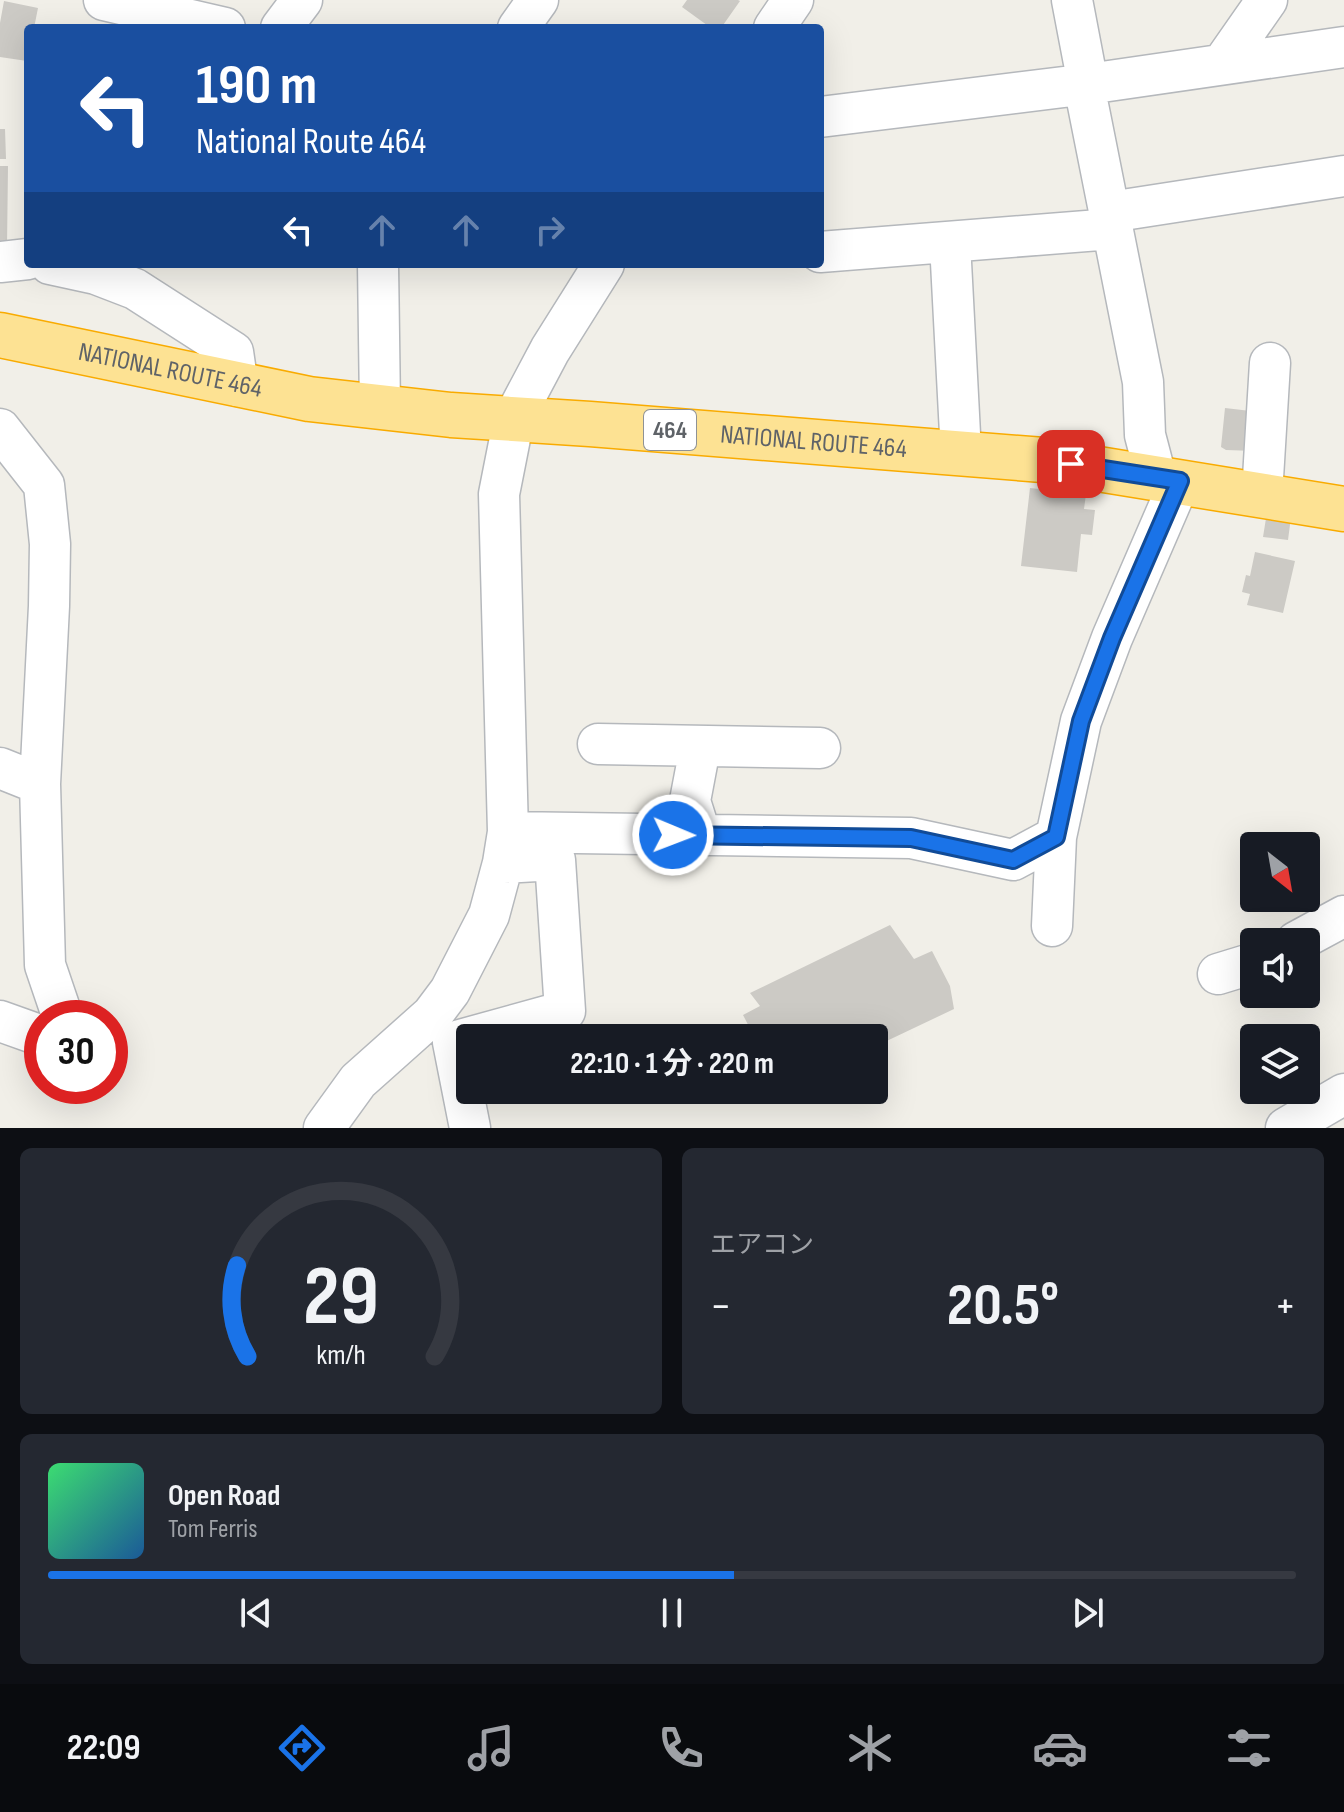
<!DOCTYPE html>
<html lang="ja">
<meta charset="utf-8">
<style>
body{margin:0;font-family:"Sofia Sans Condensed","Noto Sans JP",sans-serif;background:#242831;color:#f1f3f6;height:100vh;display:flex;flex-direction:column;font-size:30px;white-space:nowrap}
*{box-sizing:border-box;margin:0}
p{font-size:26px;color:#9ea1a6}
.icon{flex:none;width:44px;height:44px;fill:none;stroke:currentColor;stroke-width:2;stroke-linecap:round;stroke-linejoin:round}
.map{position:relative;height:1128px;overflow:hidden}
.details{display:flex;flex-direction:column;gap:20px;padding:20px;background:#0d0f14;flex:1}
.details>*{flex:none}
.top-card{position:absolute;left:24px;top:24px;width:800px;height:244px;border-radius:8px;box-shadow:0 8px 32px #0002;background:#1a4fa0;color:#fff;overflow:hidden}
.needle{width:52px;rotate:149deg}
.fabs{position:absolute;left:1240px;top:832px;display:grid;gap:16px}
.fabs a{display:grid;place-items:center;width:80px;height:80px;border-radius:8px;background:#171b24;box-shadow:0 8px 32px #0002;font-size:40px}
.speed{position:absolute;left:24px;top:1000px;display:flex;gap:16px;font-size:40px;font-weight:700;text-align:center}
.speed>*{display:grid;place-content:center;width:104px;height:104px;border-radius:50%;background:#171b24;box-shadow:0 8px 32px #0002;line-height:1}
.speed .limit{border:12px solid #d22;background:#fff;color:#111}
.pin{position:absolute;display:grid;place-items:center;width:68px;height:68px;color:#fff;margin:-34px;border-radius:16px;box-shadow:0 4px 12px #0006}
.me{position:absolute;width:88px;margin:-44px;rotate:91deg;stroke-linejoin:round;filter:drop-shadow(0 0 6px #0008)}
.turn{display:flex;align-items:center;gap:28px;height:168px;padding:0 40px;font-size:36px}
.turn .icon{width:104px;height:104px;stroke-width:2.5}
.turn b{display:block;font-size:56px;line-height:68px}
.lanes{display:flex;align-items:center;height:76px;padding:0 40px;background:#0003;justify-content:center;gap:40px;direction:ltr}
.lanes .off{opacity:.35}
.big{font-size:60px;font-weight:700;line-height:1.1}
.details .tile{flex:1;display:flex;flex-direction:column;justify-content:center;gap:12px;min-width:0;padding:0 28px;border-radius:12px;background:#242831}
.details .dial{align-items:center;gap:0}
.dial svg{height:208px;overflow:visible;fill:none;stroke:#363941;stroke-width:7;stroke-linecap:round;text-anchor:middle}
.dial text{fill:#f1f3f6;stroke:none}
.song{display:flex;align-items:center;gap:24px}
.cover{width:96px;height:96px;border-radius:12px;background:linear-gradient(135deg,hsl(140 70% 55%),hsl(210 70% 35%))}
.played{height:8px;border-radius:4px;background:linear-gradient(90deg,#1a73e8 55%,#363941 55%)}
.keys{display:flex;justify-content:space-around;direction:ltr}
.heat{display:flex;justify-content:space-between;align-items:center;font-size:44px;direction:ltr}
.details .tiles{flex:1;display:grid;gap:20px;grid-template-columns:1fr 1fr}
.tile:last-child{grid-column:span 2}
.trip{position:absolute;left:456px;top:1024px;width:432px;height:80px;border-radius:8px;background:#171b24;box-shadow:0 8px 32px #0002;font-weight:700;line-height:80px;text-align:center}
.dock{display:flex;height:128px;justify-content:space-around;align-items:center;background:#090b0e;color:#9ea1a6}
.dock .icon{width:56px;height:56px}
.dock .on{color:#1a73e8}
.dock b{font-size:36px;color:#f1f3f6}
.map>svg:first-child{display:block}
.building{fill:#cccac5}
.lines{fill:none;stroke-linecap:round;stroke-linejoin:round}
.minor-casing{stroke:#b5b8bc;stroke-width:43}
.highway-casing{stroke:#f9ab00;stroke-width:47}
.minor{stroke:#fff;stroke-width:40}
.highway{stroke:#fde293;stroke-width:44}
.route-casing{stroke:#114b97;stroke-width:20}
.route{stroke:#1a73e8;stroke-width:14}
.labels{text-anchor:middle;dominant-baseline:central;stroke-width:6;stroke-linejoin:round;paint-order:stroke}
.shield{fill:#fff;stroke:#8f9295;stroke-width:2}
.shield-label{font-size:24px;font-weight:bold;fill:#5f6368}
.street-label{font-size:26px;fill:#5f6368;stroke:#fff}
</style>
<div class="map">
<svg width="1344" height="1128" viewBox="0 0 1344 1128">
<rect width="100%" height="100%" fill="#f1efe8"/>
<!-- building -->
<path class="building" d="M687,0H738L740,1L721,28H711L682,7Z
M4,1L38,8L34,28H28L27,61L0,57V23Z
M0,129H5L6,159H0Z
M0,166H8L7,245H0Z
M1225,408L1259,412L1255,451L1226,450L1221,447Z
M1030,488L1086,494L1084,509L1095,510L1092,535L1081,534L1077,572L1021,566Z
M1267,512L1291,517L1288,540L1263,537Z
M1255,552L1295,561L1283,613L1247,605L1250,594L1242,592L1246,575L1250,576Z
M890,925L914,959L932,951L950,986L954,1009L874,1047V1038H755L743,1015L760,1006L750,993Z"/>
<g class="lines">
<!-- minor casing -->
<g class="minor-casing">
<path id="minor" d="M104,0L225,28
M1072,0L1088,84L1087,100L1143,382L1145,435L1156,477
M281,28L302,0
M518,28L538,0
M774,28L793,0
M1223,63L1267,0
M820,117L1088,84L1344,47
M1110,212L1344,176
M950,243L961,453
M820,252L1112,229
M0,262L28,259
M50,264L96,274L135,289L233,352L238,386
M378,264L380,408
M0,429L44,485L50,544L49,606L40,784
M1263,478L1270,363
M598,744L820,748
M700,748L690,801L701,836
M0,768L40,784L45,965L63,1018
M508,832L911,838L1013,860L1056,837L1081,721L1112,638L1180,481
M1052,926L1056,837
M1296,942L1344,916
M1218,974L1254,963
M0,1021L42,1036
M324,1128L358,1081L432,1015L450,991L489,915L503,863L508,832L499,494L514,418L550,350L604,264
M470,1128L453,1042L565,1011L555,860L503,863
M1286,1128L1344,1094"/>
</g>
<!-- highway casing -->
<g class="highway-casing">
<g id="highway">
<path id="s1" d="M0,335L309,399L451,415L590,424L1043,460L1344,509"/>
</g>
</g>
<!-- minor -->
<use href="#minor" class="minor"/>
<!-- highway -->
<use href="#highway" class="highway"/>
</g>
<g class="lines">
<!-- route casing -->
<g class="route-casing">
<path id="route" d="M673,835L911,838L1013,860L1056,837L1081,721L1112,638L1180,481L1071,464"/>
</g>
<!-- route -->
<use href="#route" class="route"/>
</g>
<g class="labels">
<!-- shield labels -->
<rect class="shield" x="644" y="410" width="52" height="40" rx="6"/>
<g class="shield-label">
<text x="670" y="430">464</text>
</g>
<!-- street labels -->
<g class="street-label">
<text stroke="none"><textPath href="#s1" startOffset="174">NATIONAL ROUTE 464</textPath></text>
<text stroke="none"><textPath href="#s1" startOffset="822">NATIONAL ROUTE 464</textPath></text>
</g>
</g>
</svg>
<div class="fabs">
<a><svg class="needle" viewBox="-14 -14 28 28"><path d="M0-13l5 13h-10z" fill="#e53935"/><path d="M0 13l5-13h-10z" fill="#9ea1a6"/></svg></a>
<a><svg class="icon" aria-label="sound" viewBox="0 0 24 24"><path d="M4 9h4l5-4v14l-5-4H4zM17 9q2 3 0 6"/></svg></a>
<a><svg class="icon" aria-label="layers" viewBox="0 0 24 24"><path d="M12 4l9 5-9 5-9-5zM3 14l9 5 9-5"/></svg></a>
</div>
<div class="speed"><div class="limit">30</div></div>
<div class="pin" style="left:1071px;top:464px;background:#d93025"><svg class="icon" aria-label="arrive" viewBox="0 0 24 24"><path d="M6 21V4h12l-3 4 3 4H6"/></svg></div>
<svg class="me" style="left:673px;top:835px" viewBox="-20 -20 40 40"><circle r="17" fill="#1a73e8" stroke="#fff" stroke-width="3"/><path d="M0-11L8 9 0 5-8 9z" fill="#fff"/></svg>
<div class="trip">22:10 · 1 分 · 220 m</div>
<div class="top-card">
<div class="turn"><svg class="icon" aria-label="left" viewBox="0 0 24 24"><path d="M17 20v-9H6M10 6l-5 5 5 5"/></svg><div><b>190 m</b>National Route 464</div></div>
<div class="lanes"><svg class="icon" aria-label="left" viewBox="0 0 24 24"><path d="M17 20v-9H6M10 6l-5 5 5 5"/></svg><svg class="icon off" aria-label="ahead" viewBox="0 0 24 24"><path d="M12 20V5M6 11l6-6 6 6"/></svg><svg class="icon off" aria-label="ahead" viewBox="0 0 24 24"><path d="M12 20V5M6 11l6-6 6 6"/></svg><svg class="icon off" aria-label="right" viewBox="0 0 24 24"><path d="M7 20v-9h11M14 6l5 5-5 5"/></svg></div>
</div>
</div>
<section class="details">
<div class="tiles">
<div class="tile dial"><svg viewBox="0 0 100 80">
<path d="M14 69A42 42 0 1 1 86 69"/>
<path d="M14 69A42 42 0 0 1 10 34" stroke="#1a73e8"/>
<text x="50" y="56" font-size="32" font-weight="700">29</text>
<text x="50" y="72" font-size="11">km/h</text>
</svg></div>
<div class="tile"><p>エアコン</p>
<div class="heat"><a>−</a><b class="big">20.5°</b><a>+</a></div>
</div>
<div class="tile">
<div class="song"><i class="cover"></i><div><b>Open Road</b><p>Tom Ferris</p></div></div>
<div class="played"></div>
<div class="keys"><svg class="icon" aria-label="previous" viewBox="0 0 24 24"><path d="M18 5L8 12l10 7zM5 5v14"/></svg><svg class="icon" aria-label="pause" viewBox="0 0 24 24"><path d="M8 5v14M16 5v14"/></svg><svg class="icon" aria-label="next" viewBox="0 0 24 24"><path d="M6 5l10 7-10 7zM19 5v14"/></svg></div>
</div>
</div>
</section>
<nav class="dock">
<b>22:09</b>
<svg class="icon on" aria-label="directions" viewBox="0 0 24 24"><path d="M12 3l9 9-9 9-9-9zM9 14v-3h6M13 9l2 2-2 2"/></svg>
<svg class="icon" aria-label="music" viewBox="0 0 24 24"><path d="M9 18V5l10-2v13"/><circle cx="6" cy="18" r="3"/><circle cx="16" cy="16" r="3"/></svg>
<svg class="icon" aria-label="phone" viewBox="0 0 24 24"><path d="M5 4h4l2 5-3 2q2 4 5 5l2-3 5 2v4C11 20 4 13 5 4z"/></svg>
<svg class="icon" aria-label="climate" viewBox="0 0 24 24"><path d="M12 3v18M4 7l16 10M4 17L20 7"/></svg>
<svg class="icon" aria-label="car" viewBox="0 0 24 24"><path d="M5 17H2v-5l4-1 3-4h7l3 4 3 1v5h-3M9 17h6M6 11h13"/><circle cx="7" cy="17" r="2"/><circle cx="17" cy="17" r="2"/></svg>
<svg class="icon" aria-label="filters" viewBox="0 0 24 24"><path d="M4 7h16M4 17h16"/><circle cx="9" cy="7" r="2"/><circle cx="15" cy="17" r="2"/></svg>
</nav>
